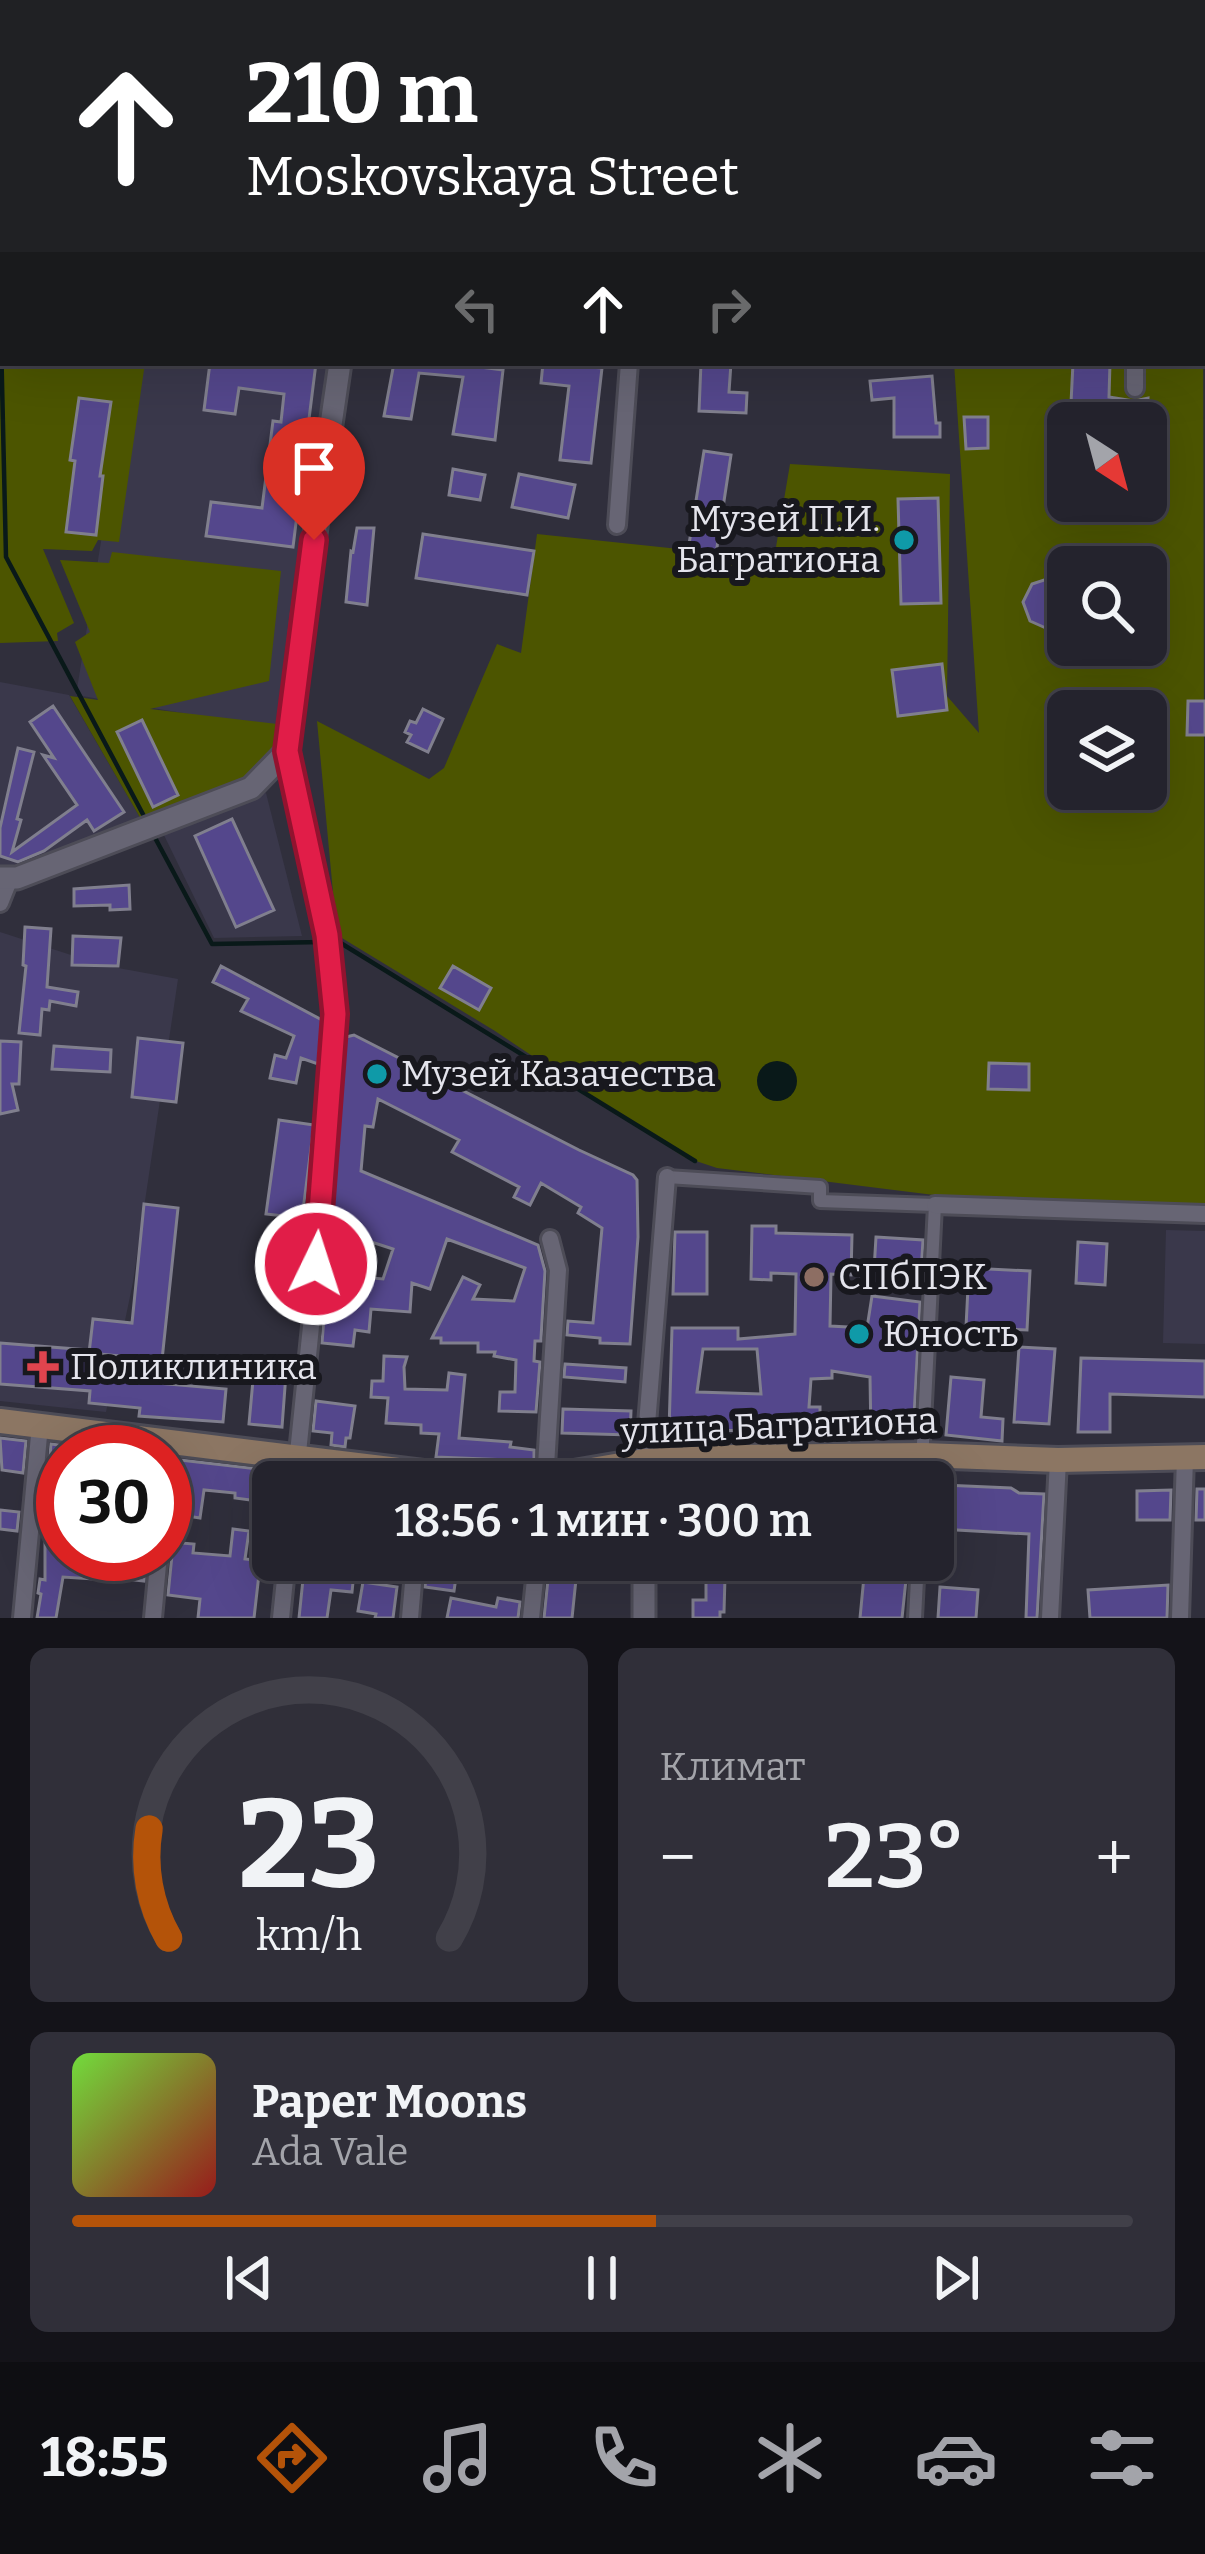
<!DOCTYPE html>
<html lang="ru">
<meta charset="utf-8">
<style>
body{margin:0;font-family:Bitter,serif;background:#302f39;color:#f1f3f6;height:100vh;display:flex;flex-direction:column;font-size:45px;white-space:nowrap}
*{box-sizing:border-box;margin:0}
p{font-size:39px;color:#a3a4aa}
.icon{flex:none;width:66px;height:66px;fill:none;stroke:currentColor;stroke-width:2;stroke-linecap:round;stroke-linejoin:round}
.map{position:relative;height:1618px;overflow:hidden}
.sheet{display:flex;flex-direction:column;gap:30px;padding:30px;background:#141319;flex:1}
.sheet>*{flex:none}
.top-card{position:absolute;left:0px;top:0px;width:1206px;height:366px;box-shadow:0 12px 48px #0002,0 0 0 3px #414049;background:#202124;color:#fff;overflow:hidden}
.needle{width:78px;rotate:144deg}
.tools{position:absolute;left:1047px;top:402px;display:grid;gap:24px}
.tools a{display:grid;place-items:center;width:120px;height:120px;border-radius:18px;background:#24232d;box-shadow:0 12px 48px #0002,0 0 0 3px #414049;font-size:60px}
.speed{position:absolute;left:36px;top:1425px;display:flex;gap:24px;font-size:60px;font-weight:700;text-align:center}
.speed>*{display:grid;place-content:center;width:156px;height:156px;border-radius:50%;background:#24232d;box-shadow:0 12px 48px #0002,0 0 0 3px #414049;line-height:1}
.speed .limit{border:18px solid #d22;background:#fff;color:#111}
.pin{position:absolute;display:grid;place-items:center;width:102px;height:102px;color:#fff;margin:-123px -51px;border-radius:50% 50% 50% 0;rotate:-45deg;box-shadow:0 0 12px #0007}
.pin .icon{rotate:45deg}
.me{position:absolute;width:132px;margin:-66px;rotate:4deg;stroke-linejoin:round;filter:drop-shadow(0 0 9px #0008)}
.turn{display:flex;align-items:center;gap:42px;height:252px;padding:0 48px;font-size:54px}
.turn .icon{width:156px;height:156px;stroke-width:2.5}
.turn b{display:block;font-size:84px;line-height:102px}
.lanes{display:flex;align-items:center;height:114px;padding:0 48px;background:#0003;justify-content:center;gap:60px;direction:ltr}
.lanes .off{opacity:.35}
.big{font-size:90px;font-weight:600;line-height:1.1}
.sheet .widget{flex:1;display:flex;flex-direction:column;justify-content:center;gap:18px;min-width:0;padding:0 42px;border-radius:18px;background:#302f39}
.sheet .dial{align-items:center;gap:0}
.dial svg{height:312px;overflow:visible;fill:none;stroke:#414049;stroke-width:7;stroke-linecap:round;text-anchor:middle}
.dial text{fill:#f1f3f6;stroke:none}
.song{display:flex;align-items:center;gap:36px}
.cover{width:144px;height:144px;border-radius:18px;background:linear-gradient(135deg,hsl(100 70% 55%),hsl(0 70% 35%))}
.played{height:12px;border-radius:6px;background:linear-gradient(90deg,#b45309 55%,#414049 55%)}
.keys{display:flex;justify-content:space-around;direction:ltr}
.heat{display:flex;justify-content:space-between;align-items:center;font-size:66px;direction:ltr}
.sheet .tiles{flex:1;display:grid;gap:30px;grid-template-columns:1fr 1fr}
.widget:last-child{grid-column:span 2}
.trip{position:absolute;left:252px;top:1461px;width:702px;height:120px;border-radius:18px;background:#24232d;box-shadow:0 12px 48px #0002,0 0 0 3px #414049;font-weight:600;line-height:120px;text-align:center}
.dock{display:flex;height:192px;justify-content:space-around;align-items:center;background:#0e0e12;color:#a3a4aa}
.dock .icon{width:84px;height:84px}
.dock .on{color:#b45309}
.dock b{font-size:54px;color:#f1f3f6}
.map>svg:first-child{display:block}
.built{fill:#3a384b}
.green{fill:#4c5500;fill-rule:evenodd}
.water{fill:#091919}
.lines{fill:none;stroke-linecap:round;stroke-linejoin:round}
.stream{stroke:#091919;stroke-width:4.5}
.building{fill:#54478c;stroke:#807f8e;stroke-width:3;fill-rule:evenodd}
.pedestrian-casing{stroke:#4d4c57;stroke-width:18}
.minor-casing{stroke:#4d4c57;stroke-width:22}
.tertiary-casing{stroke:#4d4c57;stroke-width:27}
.secondary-casing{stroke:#4d4c57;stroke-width:30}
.pedestrian{stroke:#676574;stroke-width:12}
.minor{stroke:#676574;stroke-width:16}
.tertiary{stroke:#676574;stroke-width:21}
.secondary{stroke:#8c7663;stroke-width:24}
.route-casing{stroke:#92132f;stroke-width:30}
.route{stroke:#e11d48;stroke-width:21}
.culture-dot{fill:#0f9aa8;stroke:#18181e;stroke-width:4.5}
.education-dot{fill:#8d6e63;stroke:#18181e;stroke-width:4.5}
.health-dot{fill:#e0444e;stroke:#18181e;stroke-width:4.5}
.labels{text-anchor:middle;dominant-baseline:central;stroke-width:12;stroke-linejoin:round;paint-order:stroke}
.poi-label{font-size:36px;fill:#e4e4ec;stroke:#18181e;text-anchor:start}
.street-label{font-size:36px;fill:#e4e4ec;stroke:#18181e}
</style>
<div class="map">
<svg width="1205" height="1618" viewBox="0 0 1205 1618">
<rect width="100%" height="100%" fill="#302f3c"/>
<!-- built -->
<path class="built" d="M0,0H95V3H3V294H0Z
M67,363H334L284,726L206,717L76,695L114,462Z
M0,682L69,695L146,828L17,878L0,909Z
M266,793L302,936L214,938L162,831Z
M0,932L102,965L178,979L133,1282L106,1412L0,1401Z
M1166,1230L1205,1231V1344L1163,1343Z"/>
<!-- green -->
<path class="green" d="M638,0H874L873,3H638Z
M1203,276L1205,1207L966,1199L717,1168L684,1157L495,1031L337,935L317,721L429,779L444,768L497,644L521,653L537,534L774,559L790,464L950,474L947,696L979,733L954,363H1203ZM1068,423H1146V501H1068ZM1068,567H1146V645H1068ZM1068,711H1146V789H1068Z
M0,296H3V363H145L119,542L98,540L92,551L43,549L74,623L57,633L58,641L0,643Z
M112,552L281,571L269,681L150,709L286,725L283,750L251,785L146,828L70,696L98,700L75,642L90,632L60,560L109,563Z"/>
<!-- water -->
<path class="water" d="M757 1081a20 20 0 1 1 40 0a20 20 0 1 1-40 0Z"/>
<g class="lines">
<!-- stream -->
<path class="stream" d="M16,0V3
M0,221L2,208
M0,295L6,557L145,818
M153,834L212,944L322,942
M333,942H339L695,1161"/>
</g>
<!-- building -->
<path class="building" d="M210,363H316L293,547L206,536L211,502L262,508L273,421L281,422L284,394L239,388L235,414L204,410Z
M394,363H464V365L503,370L495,440L453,434L463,377L419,373L411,419L384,416Z
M543,363L602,368L591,463L560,460L569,386L541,383Z
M701,363H731L729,392L747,393L746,413L699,411Z
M1073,363H1110L1109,397L1134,401L1148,398L1147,423H1070Z
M932,376L936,423H940V437H894V398L872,400L870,381Z
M79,398L111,402L100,476H103L96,535L66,532L75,461L70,460Z
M964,417H988V448L966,449Z
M704,451L731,455L714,567L686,563Z
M453,469L485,475L480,500L449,495Z
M519,474L575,485L568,518L512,507Z
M938,498L941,603L901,604L898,499Z
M357,528H374L367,605L346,602L351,551L353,552Z
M423,534L534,551L527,595L416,578Z
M1050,578L1068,586V622L1048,629L1030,621L1023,602L1032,584Z
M942,664L947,710L898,716L892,670Z
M1188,701H1205V735H1187Z
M53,706L124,812L94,831L87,820L44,851L18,862L0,856V828L18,748L34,752L17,819L21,820L12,852L77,805L43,755L54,758L30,722Z
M423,709L443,719L428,752L407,742L411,735L405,732L410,721L416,723Z
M142,720L178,795L153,807L117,732Z
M232,819L274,910L236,927L195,836Z
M129,885L130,909L110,910V905L74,906V889Z
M25,927L51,929L47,987L78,992L76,1006L50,1001L49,1010L42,1009L40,1035L19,1033L26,966L23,965Z
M73,936L121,938L118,966L72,965Z
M221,966L322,1020L318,1064L301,1058L296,1083L270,1078L275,1055L286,1058L294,1036L241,1011L248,999L213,982Z
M453,966L491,988L479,1010L440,988Z
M354,1035L579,1150L633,1175L637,1180L638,1237L630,1344L600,1343V1338L567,1335L568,1321L593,1323L602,1228L578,1213L581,1207L541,1183L530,1205L514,1197L519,1187L452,1152L459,1140L378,1099L373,1127L365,1126L361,1171L538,1245L545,1271L541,1338V1341H535L534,1361L540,1362L536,1412L499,1411L500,1392H515L516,1360L494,1356L495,1352H478V1343H441V1338H432L463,1277L480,1285L473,1299L514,1301L525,1268L447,1239L430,1289L412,1283L410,1312L371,1309L369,1332L355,1330L353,1346L322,1343L346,1037ZM353,1236L393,1249L383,1279L348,1276Z
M138,1038L183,1043L176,1102L132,1097Z
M0,1041L21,1042L19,1084H12L18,1110L0,1114Z
M54,1046L111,1050L110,1072L52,1069Z
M989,1063L1029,1064V1090L988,1089Z
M279,1120L314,1125L302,1218L266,1214Z
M144,1204L178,1208L162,1360L89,1353L93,1319L132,1323Z
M752,1226H776V1233L852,1235L851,1275L831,1274L830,1326L867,1328L872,1296L920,1302L913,1436L871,1437L870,1377L832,1371V1378L811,1379L809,1407H820V1430L669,1431L672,1328H738V1339L795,1334L796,1274L771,1273V1280L751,1279ZM703,1349H757L761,1394L697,1392Z
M675,1232H707V1294H673Z
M876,1237L923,1240L921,1273L874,1270Z
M1078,1242L1107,1244L1105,1285L1076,1283Z
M270,1248L304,1252L301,1297L280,1295L281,1282L266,1281Z
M969,1268L1030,1271L1027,1330L966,1327Z
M0,1343L88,1350L86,1377L226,1389L223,1422L139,1416L140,1408L89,1403L90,1391L0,1384Z
M1019,1347L1055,1349L1049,1424L1014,1422Z
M384,1356L407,1357L404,1367L405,1389L447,1390L449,1373L465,1375L459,1438L511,1442L510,1447L534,1450V1461L436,1457L439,1434L421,1433V1425L386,1423L388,1398L371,1397L372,1381H383Z
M255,1358L287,1360L282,1427L249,1424Z
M1081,1358L1205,1361V1397L1110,1394V1432H1078Z
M565,1364L626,1368L625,1382L564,1377Z
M951,1377L984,1380L981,1417L1003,1419L1002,1441L946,1435Z
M316,1401L355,1406L350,1438H346L345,1447L331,1445L332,1433L313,1431Z
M563,1409L631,1411L630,1435L562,1433Z
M0,1438L26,1441L23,1473L2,1470Z
M51,1444L90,1449V1452H63V1554H94L93,1579L63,1577L56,1618H37L41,1594L38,1593L40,1579L45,1580V1516Z
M180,1460L258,1469L257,1480L273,1481V1503L235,1498V1493L204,1490L200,1518L174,1514Z
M943,1485L1011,1488L1019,1493L1044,1494L1037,1618H1026L1029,1534L940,1529Z
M1197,1489H1205V1520H1196Z
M1171,1490L1170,1520H1137V1491Z
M0,1510L19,1512L17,1531L0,1529Z
M233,1529L249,1531L245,1559L272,1562L271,1576L259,1574L254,1618H198L200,1599L168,1595L172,1555L169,1542L194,1544L193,1553L230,1556Z
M119,1554H146L144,1581L117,1578Z
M305,1560L355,1563L352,1592L331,1590L327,1618H299Z
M428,1560H448L446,1576L456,1577L454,1591L425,1587Z
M550,1560H578L572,1618H544Z
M865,1566L907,1570L902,1618H860Z
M706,1577H725L724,1612H720V1618H693V1600H706Z
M363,1582L397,1587L393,1618H375L376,1614L358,1611Z
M1168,1585L1167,1618H1090L1088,1590Z
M940,1587L978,1590L976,1618H938Z
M451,1598L496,1607L498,1598L520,1602L518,1618H447Z"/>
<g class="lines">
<!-- pedestrian casing -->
<g class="pedestrian-casing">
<path id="pedestrian" d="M667,1177L820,1187V1201L935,1205L921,1482
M915,1618L918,1560"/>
</g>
<!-- minor casing -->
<g class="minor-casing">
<path id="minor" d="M98,3L99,0
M0,36H3
M0,206H3
M1135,388V363
M617,525L629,363
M287,751L327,935L335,1014L313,1307L295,1482
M0,903L10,878
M935,1205L1205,1214
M644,1461L667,1177
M545,1482L558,1270L550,1239
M165,1487L169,1441
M22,1618L40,1425
M153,1618L159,1554
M281,1618L287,1560
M410,1618L415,1560
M531,1618L537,1560
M1050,1618L1058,1460
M1180,1618L1185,1457"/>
</g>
<!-- tertiary casing -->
<g class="tertiary-casing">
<path id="tertiary" d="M333,0V3
M1203,136H1205
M0,878H17L251,788L287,751L303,616L340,363
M644,1560V1618"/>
</g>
<!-- secondary casing -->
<g class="secondary-casing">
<path id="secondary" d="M0,1421L423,1473L545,1478L644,1461L734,1457L923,1455L1058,1460L1205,1457"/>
</g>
<!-- pedestrian -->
<use href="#pedestrian" class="pedestrian"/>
<!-- minor -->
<use href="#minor" class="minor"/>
<!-- tertiary -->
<use href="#tertiary" class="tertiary"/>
<!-- secondary -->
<use href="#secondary" class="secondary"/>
</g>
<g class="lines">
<!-- route casing -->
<g class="route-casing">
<path id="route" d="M314,540L287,751L327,935L335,1014L316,1264"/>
</g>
<!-- route -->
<use href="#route" class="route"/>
</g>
<!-- markers -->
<g class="culture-dot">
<circle cx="904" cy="540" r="12"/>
<circle cx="377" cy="1074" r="12"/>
<circle cx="859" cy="1334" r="12"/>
</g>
<circle class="education-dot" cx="814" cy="1277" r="12"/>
<path class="health-dot" d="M37 1349h12v12h12v12h-12v12h-12v-12h-12v-12h12z"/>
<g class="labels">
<!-- poi labels -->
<g class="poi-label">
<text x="880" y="519" text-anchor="end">Музей П.И.<tspan x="880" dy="41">Багратиона</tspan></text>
<text x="401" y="1074">Музей Казачества</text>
<text x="838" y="1277">СПбПЭК</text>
<text x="883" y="1334">Юность</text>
<text x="70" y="1367">Поликлиника</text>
</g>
<!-- street labels -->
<g class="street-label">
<text transform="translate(779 1426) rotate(-2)">улица Багратиона</text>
</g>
</g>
</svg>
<div class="tools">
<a><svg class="needle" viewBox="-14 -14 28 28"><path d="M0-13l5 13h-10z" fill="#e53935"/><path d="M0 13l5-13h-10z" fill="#a3a4aa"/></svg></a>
<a><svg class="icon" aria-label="search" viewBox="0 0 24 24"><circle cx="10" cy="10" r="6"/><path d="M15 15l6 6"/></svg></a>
<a><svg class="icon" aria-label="layers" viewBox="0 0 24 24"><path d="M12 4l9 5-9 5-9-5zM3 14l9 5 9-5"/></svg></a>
</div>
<div class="speed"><div class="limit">30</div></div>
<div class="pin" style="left:314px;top:540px;background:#d93025"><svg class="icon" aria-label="arrive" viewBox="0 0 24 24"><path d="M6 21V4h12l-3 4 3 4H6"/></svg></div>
<svg class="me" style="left:316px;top:1264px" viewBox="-20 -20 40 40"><circle r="17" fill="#e11d48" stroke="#fff" stroke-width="3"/><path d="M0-11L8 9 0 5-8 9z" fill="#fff"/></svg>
<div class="trip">18:56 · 1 мин · 300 m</div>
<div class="top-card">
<div class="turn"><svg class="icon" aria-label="ahead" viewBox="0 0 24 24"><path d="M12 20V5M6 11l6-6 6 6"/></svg><div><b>210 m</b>Moskovskaya Street</div></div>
<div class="lanes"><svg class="icon off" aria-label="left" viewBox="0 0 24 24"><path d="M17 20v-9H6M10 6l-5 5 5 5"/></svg><svg class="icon" aria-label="ahead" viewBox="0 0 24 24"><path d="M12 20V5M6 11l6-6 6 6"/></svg><svg class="icon off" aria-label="right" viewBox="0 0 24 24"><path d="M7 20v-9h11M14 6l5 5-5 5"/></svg></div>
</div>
</div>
<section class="sheet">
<div class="tiles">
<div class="widget dial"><svg viewBox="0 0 100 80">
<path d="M14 69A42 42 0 1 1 86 69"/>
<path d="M14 69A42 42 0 0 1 9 41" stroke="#b45309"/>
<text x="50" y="56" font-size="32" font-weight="700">23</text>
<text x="50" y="72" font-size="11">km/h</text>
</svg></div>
<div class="widget"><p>Климат</p>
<div class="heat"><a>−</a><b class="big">23°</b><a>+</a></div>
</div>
<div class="widget">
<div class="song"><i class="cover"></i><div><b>Paper Moons</b><p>Ada Vale</p></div></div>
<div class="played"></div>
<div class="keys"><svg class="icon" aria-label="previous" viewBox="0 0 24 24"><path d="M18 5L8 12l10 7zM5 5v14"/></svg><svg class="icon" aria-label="pause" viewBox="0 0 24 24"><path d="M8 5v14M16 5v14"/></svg><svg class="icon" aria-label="next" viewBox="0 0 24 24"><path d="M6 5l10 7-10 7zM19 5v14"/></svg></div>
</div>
</div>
</section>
<nav class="dock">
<b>18:55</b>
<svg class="icon on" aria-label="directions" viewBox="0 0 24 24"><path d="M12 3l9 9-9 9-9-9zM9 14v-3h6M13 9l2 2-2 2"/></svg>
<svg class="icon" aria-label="music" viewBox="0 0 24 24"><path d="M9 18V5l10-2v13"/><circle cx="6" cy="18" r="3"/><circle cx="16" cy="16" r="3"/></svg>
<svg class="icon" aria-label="phone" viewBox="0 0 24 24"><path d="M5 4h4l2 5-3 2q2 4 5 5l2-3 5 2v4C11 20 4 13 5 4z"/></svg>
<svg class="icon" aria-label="climate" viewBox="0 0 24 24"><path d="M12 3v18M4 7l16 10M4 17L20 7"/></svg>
<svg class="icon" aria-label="car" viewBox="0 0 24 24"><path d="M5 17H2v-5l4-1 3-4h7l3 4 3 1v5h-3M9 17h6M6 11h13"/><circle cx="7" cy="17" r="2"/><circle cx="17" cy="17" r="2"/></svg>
<svg class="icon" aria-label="filters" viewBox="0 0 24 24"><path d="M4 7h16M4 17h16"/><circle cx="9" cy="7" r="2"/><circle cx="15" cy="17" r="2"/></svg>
</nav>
